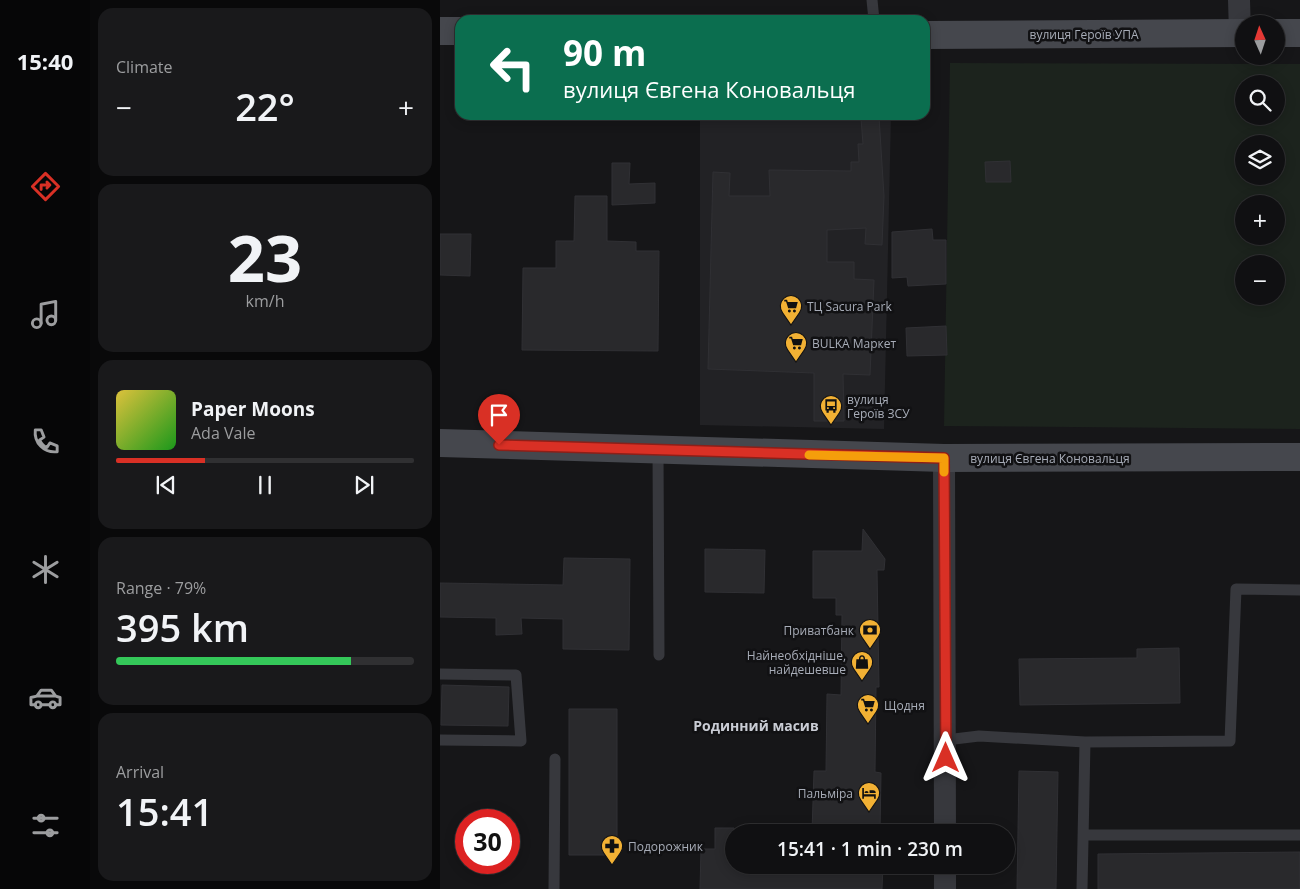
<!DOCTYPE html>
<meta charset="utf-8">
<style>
body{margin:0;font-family:"Open Sans",sans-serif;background:#19191b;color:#f1f3f6;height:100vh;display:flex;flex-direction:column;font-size:19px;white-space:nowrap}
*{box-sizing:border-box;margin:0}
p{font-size:16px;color:#9c9d9f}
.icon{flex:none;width:28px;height:28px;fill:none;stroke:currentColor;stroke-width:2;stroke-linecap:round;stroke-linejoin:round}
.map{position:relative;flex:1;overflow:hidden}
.side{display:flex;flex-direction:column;gap:8px;padding:8px;background:#09090a;width:350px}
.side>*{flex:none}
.guide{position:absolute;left:15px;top:15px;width:475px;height:105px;border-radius:15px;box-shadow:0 2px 12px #0003,0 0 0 1px #303032;background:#0b6e4f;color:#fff;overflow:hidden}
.needle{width:32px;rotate:357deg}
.fabs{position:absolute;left:795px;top:15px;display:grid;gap:10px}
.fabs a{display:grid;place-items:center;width:50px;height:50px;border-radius:50%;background:#101012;box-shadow:0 2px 12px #0003,0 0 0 1px #303032;font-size:25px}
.speed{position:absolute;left:15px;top:809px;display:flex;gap:10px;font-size:25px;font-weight:700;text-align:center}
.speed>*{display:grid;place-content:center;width:65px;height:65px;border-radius:50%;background:#101012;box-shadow:0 2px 12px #0003,0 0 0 1px #303032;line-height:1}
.speed .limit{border:8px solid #d22;background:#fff;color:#111}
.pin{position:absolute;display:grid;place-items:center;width:42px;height:42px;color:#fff;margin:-51px -21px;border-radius:50% 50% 50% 0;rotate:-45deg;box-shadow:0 0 5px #0007}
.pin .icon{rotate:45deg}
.me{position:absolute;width:55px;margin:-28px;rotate:0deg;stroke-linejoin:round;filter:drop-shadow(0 0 4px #0008)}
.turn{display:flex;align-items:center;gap:18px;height:105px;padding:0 25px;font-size:22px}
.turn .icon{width:65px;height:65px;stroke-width:2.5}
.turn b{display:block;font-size:35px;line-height:42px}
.big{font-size:38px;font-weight:600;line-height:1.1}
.side .widget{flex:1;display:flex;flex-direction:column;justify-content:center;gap:8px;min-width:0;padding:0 18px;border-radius:15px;background:#19191b}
.side .dial{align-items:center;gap:0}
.dial b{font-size:65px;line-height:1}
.song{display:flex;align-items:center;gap:15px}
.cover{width:60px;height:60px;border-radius:8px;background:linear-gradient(135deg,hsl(50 70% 55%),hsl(120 70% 35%))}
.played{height:5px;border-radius:2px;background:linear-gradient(90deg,#d93025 30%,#303032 30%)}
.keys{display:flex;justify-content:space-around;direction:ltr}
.heat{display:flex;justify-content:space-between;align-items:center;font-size:28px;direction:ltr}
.charge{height:8px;border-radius:4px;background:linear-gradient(90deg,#34c759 79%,#303032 0)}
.trip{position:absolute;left:285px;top:824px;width:290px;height:50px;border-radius:25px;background:#101012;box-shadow:0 2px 12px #0003,0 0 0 1px #303032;font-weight:600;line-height:50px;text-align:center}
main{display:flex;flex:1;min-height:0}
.menu{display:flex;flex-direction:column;width:90px;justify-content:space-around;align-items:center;background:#060607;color:#9c9d9f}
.menu .icon{width:35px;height:35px}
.menu .on{color:#d93025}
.menu b{font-size:22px;color:#f1f3f6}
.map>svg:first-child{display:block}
.built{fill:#222225}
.green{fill:#1c231d;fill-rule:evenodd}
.building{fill:#29292c;stroke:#303034}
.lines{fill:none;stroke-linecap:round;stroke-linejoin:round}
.lane{stroke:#37383d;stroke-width:11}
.street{stroke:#37383d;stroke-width:22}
.secondary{stroke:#45474d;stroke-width:28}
.route-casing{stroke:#8d1f18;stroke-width:12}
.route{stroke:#d93025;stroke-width:9}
.slow{stroke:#f59e0b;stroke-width:9}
.labels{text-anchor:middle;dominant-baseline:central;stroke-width:5;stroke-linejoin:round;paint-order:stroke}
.street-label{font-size:12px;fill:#a8adb8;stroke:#111113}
.poi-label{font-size:12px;fill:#a8adb8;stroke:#111113;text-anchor:start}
.neighbourhood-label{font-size:14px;font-weight:bold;fill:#c9ccd4;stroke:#111113}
</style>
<main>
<nav class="menu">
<b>15:40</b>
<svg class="icon on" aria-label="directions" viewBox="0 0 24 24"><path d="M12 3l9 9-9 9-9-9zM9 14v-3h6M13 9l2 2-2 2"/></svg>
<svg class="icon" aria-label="music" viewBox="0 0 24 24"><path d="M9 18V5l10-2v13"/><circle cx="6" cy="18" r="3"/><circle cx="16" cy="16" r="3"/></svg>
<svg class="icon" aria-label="phone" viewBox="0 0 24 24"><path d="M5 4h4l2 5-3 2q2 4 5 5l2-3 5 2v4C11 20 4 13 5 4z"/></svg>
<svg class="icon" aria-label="climate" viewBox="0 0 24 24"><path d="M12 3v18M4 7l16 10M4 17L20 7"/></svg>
<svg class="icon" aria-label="car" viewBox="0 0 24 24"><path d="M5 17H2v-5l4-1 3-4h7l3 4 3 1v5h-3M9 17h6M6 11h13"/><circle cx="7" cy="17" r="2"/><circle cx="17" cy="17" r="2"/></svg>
<svg class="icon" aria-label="filters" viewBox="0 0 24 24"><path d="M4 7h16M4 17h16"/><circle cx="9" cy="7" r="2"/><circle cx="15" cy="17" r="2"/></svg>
</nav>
<section class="side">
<div class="widget"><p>Climate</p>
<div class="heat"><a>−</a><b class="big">22°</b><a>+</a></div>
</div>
<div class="widget dial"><b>23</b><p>km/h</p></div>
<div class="widget">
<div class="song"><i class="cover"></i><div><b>Paper Moons</b><p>Ada Vale</p></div></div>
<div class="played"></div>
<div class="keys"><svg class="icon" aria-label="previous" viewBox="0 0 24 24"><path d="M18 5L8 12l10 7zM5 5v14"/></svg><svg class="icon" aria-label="pause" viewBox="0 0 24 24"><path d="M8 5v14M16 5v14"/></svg><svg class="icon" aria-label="next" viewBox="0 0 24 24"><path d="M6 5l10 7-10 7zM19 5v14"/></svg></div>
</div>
<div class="widget"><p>Range · 79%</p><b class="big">395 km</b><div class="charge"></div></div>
<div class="widget"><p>Arrival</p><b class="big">15:41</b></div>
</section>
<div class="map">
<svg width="860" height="889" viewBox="0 0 860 889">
<rect width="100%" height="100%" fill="#161618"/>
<!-- built -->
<path class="built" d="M260,115H451L444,429L260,425Z"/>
<!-- green -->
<path class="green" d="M510,63L860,64V429L504,426ZM804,84H836V116H804ZM804,144H836V176H804ZM804,204H836V236H804ZM804,264H836V296H804Z"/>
<!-- building -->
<path class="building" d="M439,117L444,196L442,245L425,244L426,228L387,230V262H414V279L434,280L430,375L403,374L404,421H374V373L268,369L273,172L290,173L289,196H330L329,170L411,171V162H419L418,144H423L421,118Z
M570,161L571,182H546L545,162Z
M172,163H190L189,184L215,183V203L172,205Z
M135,196H167V241L196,242V251H219L218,351L82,350L83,268H116V241H134Z
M492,229L493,240H506V284L468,286L467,277L452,278V232Z
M0,234H31L30,276L0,275Z
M506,326L507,355L467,356L466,328Z
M423,529L445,559L444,570H437L439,687H436L435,772L441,773L440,832H372L374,771H386L387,694L401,695L402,615H396V598H373V551H422Z
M265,549L325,550L324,593L265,592Z
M124,558L190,559L189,650L123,649V619L81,618L82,634L56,635V618L0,617V583L123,585Z
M739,648L740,703L580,705L579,659L697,658V649Z
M2,685L69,687L68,726L1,725Z
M129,709H177V855H129Z
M579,771L618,772L616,889H577Z
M275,828H294V865H443L442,889H260L261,849H275Z
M860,852V889H658V854Z"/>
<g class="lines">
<!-- lane -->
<path class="lane" d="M432,0L434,20
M218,450L219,655
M0,674L76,675L81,741L0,740
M506,740L539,736L645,742L642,889
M645,742L790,741L796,589L860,590
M643,835H860
M114,889L115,759"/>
<!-- street -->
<path class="street" d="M799,0L800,33
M504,458L505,832
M505,889V865"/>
<!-- secondary -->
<path class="secondary" d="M0,31H20
M836,33H860
M485,35L804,33
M0,443L504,458L860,457"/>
</g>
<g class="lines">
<!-- route casing -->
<g class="route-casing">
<path id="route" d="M59,445L504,458L506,758"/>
</g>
<!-- route -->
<use href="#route" class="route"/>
<!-- slow -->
<path class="slow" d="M369,455L504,458V472"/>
</g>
<!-- icons -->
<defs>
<g id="supermarket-pin" transform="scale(1.125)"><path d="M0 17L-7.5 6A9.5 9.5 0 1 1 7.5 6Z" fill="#f2b134" stroke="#111113"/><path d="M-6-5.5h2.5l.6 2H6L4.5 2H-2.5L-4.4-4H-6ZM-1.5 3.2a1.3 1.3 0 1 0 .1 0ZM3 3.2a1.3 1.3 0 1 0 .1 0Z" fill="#111"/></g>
<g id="bus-pin" transform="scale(1.125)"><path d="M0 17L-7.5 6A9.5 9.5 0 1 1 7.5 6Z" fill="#f2b134" stroke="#111113"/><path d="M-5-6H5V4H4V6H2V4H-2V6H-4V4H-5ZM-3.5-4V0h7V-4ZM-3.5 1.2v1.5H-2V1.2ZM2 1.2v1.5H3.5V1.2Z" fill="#111"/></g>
<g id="bank-pin" transform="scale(1.125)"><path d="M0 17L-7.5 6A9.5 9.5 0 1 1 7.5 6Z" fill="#f2b134" stroke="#111113"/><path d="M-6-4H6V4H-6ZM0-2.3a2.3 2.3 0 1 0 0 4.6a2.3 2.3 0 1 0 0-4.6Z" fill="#111"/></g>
<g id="shop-pin" transform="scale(1.125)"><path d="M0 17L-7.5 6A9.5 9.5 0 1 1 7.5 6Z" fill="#f2b134" stroke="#111113"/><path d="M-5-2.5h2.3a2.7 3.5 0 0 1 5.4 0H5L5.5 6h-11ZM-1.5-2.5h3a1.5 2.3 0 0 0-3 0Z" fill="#111"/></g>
<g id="hotel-pin" transform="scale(1.125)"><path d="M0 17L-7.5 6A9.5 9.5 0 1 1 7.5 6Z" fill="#f2b134" stroke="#111113"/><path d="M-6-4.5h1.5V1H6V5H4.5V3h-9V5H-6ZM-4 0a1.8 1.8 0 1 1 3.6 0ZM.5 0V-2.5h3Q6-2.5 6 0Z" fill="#111"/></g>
<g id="pharmacy-pin" transform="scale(1.125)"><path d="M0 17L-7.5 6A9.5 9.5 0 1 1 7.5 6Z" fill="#f2b134" stroke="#111113"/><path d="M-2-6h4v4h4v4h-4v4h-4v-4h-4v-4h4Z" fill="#111"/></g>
</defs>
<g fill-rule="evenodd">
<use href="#supermarket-pin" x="351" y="306"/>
<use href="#supermarket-pin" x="356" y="343"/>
<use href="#bus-pin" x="391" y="406"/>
<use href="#bank-pin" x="430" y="630"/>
<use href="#shop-pin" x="422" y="662"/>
<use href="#supermarket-pin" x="428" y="705"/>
<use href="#hotel-pin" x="429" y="793"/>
<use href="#pharmacy-pin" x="172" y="846"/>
</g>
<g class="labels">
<!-- street labels -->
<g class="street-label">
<text x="644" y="34">вулиця Героїв УПА</text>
<text x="610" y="458">вулиця Євгена Коновальця</text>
</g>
<!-- poi labels -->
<g class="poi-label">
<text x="367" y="306">ТЦ Sacura Park</text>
<text x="372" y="343">BULKA Маркет</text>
<text x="407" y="399">вулиця<tspan x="407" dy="14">Героїв ЗСУ</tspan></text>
<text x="414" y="630" text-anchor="end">Приватбанк</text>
<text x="406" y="655" text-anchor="end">Найнеобхідніше,<tspan x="406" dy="14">найдешевше</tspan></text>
<text x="444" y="705">Щодня</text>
<text x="413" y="793" text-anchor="end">Пальміра</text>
<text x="188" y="846">Подорожник</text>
</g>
<!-- neighbourhood labels -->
<g class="neighbourhood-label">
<text x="316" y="725">Родинний масив</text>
</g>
</g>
</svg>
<div class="fabs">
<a><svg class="needle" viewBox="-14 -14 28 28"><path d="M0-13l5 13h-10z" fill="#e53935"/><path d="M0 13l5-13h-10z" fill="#9c9d9f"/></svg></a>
<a><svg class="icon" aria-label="search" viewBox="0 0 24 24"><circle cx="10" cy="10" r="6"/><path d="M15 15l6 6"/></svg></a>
<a><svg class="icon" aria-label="layers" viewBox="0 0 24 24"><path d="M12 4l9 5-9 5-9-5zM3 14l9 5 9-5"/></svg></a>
<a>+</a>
<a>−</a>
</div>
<div class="speed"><div class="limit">30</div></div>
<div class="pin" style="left:59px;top:445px;background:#d93025"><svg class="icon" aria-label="arrive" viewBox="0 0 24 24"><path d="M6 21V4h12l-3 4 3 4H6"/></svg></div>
<svg class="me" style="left:506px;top:758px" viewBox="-20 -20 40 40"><path d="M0-17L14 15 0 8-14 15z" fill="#d93025" stroke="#fff" stroke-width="4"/></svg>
<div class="trip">15:41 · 1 min · 230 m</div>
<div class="guide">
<div class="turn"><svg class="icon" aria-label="left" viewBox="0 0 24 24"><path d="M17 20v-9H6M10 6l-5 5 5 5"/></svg><div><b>90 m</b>вулиця Євгена Коновальця</div></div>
</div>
</div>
</main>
